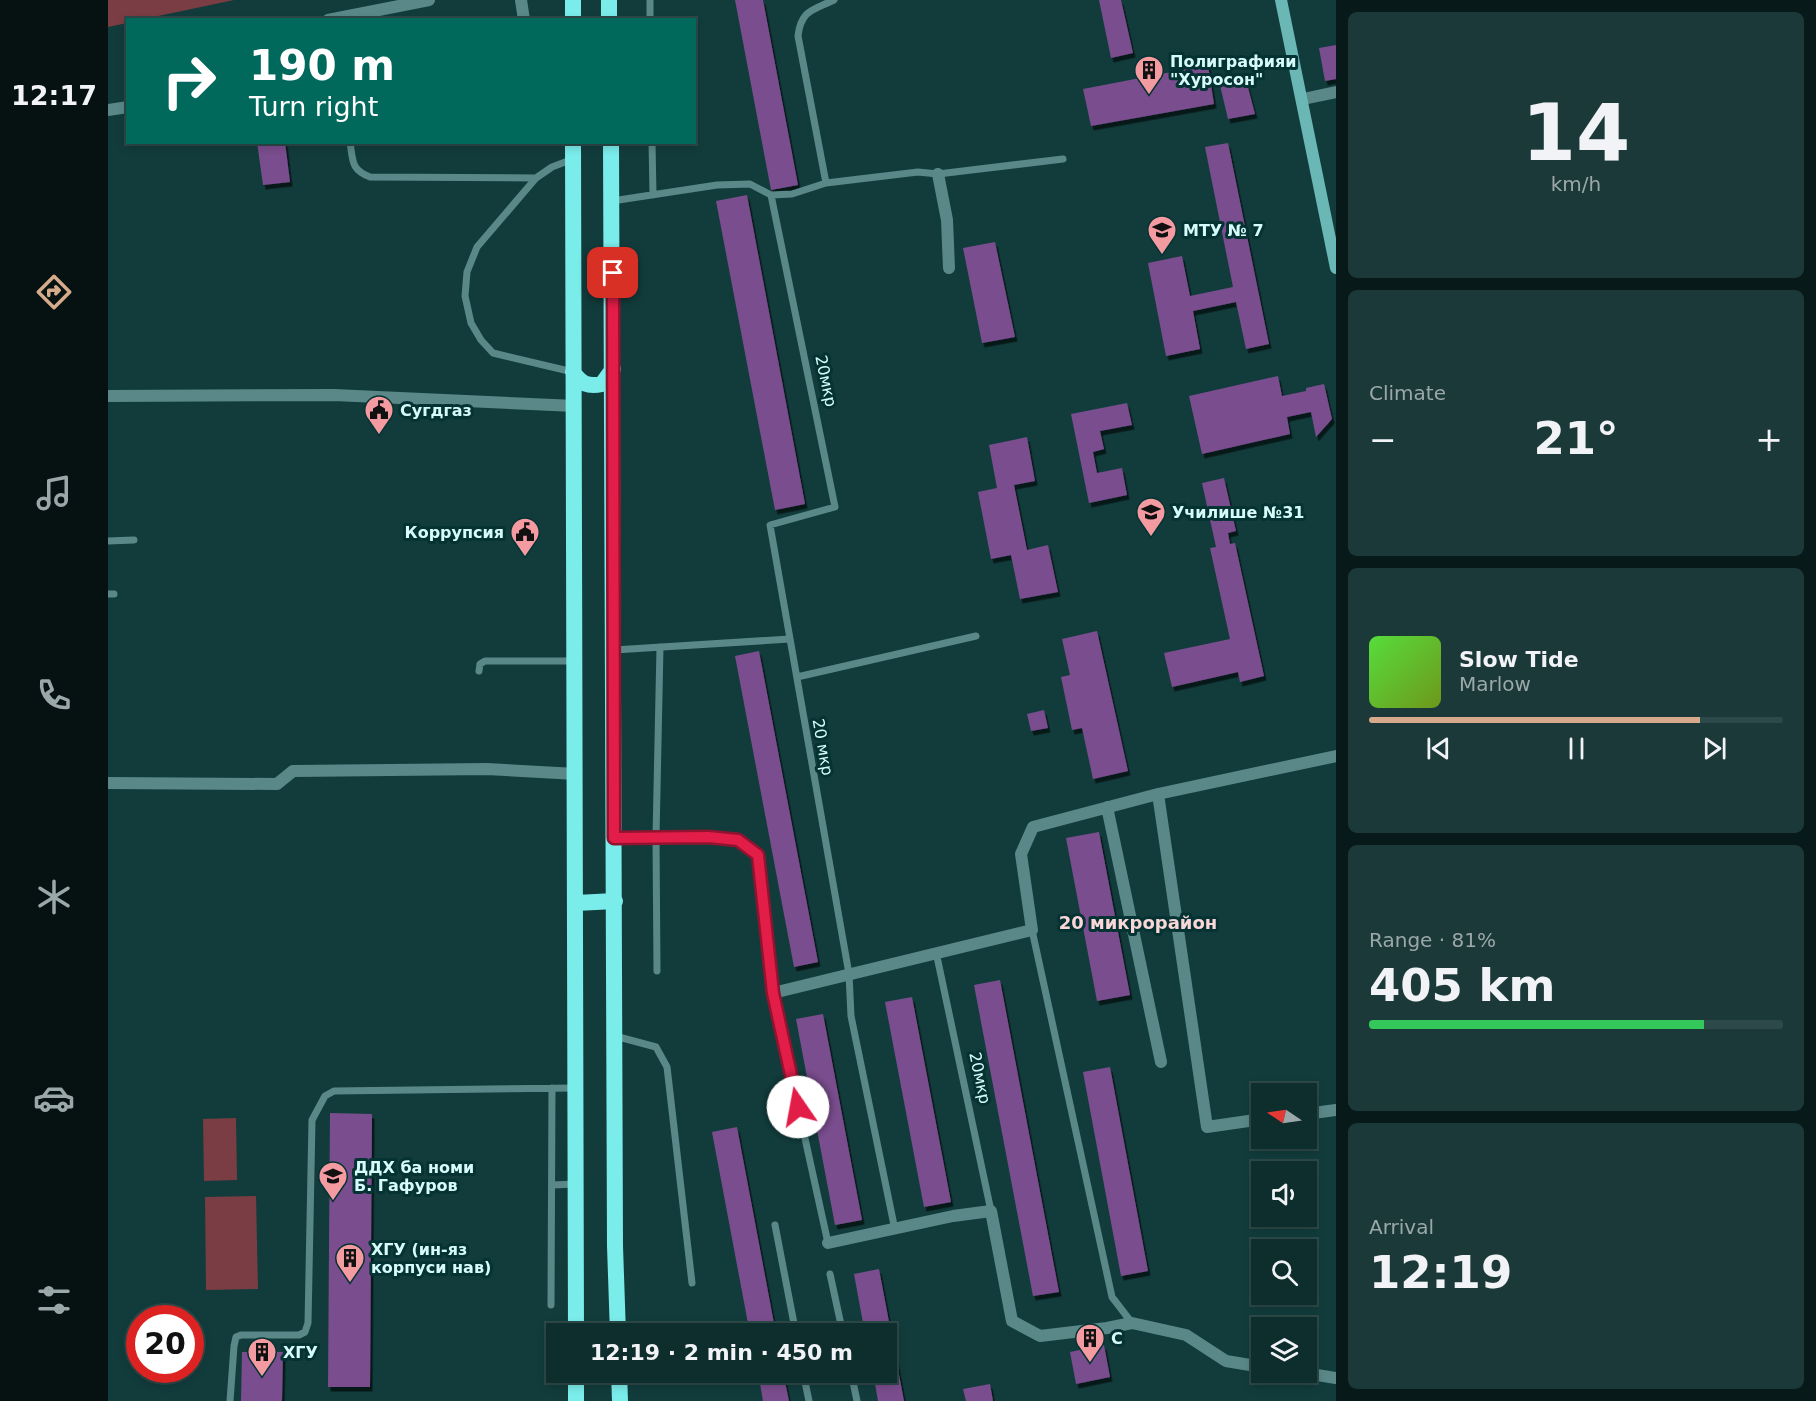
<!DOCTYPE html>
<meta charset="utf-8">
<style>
body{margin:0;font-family:"DejaVu Sans",sans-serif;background:#1c3939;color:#f1f3f6;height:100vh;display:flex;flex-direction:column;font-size:22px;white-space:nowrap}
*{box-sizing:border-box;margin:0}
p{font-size:20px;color:#9ba8aa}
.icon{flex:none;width:33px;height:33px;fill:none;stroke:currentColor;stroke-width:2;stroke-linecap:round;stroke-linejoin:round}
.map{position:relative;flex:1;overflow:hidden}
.drawer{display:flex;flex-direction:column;gap:12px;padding:12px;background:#081919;width:480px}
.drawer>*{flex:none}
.banner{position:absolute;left:18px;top:18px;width:570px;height:126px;border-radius:0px;box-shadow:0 3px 9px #0003,0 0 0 2px #2e4949;background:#00695c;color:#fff;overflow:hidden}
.needle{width:39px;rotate:283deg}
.controls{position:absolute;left:1143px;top:1083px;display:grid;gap:12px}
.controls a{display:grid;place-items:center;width:66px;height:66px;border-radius:0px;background:#0e2d2d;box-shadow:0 3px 9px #0003,0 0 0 2px #2e4949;font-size:30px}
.speed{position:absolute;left:18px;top:1305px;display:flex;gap:12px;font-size:30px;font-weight:700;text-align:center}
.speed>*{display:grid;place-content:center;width:78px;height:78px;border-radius:50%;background:#0e2d2d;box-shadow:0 3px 9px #0003,0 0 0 2px #2e4949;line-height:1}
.speed .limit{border:9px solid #d22;background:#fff;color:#111}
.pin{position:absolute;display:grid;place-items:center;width:51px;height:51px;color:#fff;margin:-26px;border-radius:12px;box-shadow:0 3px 9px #0006}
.me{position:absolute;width:66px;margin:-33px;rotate:348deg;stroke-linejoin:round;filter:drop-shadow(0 0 4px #0008)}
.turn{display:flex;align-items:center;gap:21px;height:126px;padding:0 24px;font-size:27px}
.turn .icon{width:78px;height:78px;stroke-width:2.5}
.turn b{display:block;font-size:42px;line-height:51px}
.big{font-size:45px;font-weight:700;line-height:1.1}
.drawer .tile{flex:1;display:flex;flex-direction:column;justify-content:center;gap:9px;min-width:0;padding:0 21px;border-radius:9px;background:#1c3939}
.drawer .dial{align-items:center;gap:0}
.dial b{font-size:78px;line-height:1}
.song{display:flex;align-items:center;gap:18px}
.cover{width:72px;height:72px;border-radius:9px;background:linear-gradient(135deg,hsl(110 70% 55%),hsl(80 70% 35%))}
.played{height:6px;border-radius:3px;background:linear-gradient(90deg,#d6ab8b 80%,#2e4949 80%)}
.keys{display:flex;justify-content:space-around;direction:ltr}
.heat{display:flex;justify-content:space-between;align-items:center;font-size:33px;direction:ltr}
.charge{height:9px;border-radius:4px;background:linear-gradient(90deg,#34c759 81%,#2e4949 0)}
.trip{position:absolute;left:438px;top:1323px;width:351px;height:60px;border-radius:0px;background:#0e2d2d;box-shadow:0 3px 9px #0003,0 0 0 2px #2e4949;font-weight:700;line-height:60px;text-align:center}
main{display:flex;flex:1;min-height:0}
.menu{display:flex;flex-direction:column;width:108px;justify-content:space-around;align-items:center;background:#061212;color:#9ba8aa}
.menu .icon{width:42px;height:42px}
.menu .on{color:#d6ab8b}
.menu b{font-size:27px;color:#f1f3f6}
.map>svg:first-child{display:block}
.green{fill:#793d43}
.building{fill:#7a4d8e;filter:url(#shadow)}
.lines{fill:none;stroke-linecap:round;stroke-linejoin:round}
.service{stroke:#5a8888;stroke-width:7}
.minor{stroke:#5a8888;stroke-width:12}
.secondary{stroke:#6ab7b6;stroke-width:12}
.trunk{stroke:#7aecea;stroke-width:16}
.route-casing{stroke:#92132f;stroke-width:15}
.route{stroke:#e11d48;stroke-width:10}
.labels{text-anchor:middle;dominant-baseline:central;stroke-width:6;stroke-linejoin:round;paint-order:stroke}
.poi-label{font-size:16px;font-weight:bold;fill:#d6fbfa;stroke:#053232;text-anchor:start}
.street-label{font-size:16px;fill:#d6fbfa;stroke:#053232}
.neighbourhood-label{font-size:18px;font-weight:bold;fill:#fad7d8;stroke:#053232}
</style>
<main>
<nav class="menu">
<b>12:17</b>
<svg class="icon on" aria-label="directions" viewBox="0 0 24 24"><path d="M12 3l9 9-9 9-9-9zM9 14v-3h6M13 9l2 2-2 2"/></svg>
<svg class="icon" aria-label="music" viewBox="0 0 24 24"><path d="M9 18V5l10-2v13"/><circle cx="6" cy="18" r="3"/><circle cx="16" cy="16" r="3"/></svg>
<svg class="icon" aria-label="phone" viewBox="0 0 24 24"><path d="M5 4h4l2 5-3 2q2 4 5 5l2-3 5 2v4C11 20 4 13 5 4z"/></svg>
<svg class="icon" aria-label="climate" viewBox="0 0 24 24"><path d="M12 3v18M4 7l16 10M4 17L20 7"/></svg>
<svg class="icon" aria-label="car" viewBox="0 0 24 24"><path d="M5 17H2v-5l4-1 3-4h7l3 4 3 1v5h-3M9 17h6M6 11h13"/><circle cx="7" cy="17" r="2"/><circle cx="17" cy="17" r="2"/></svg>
<svg class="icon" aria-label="filters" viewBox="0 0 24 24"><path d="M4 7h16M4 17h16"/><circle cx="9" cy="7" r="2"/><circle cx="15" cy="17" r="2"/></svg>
</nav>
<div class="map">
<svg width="1228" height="1401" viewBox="0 0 1228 1401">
<defs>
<filter id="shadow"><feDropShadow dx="2.5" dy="4.5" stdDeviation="0" flood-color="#0009"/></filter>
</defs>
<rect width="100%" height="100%" fill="#123c3c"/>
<!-- green -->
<path class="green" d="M0,0H126L36,19L20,20L19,23L0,27Z
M128,1118L129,1180L96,1181L95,1119Z
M148,1196L150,1289L98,1290L97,1197Z"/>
<!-- building -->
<path class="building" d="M627,0H655L690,185L663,190Z
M991,0H1013L1025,53L1003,58Z
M1228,45V79L1217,81L1211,48Z
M1100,65L1106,104L983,126L975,89Z
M1137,76L1147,114L1120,119L1111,81Z
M149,142H177L182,182L155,185Z
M1120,143L1161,344L1138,349L1128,302L1085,311L1092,349L1058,356L1040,263L1074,256L1082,296L1125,287L1097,147Z
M639,195L697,504L667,510L608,201Z
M887,242L907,337L874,343L855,248Z
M1170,376L1174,396L1198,391V388L1216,384L1224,419L1208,437L1203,412L1179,417L1182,434L1094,454L1081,396Z
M1019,403L1024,425L992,431L996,449L985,452L989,473L1014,468L1019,495L981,503L963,414Z
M919,437L927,481L906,485L919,550L940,545L950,592L912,599L903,555L883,559L870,492L889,488L881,445Z
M1116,478L1128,531L1120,533L1122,544L1127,543L1156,676L1132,682L1130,672L1064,687L1056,653L1122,639L1102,548L1108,547L1094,483Z
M989,631L1020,771L985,779L974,728L964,730L953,677L962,675L954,639Z
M651,651L710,962L686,967L627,656Z
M936,710L940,728L923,731L919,714Z
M991,832L1022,995L989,1001L958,838Z
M892,980L951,1292L925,1296L866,985Z
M804,997L843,1202L816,1207L777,1002Z
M715,1014L754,1220L727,1225L688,1019Z
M1002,1067L1040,1271L1013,1276L975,1072Z
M222,1113L264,1114L262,1387H220Z
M629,1127L668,1334H642L604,1132Z
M771,1269L796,1401H770L765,1372H778V1334H757L746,1274Z
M996,1345L1002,1377L968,1384L962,1352Z
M134,1352H175L174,1401H133Z
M650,1372H675L681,1401H655Z
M882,1384L885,1401H858L855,1389Z"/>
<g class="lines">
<!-- service -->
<path class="service" d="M542,0V20
M242,142C245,161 243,170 262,177L428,178
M544,142L545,195
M718,183L690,36C693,10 705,10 726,0
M663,195L727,507L662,525L741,974L743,1016L787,1230
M504,201L609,185L642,184L663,195L684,194L718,183L810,172L830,174L955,159
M465,372L385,353L373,340L363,323L357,296L359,272L369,247L428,178L444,167L465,159
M0,541L26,540
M0,594H6
M506,650L682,639
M371,671L372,664L377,661H465
M689,677L868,636
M506,838L600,837L630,840L650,855L665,993L720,1243
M924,930L1004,1297L1024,1323
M828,952L883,1211
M549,971L548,837L552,647
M507,1036L548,1047L559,1067L584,1283
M444,1185L468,1184
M667,1225L688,1334
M722,1274L735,1334
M443,1305L444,1088
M695,1372L701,1401
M743,1372L749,1401
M122,1401L126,1346L128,1337L133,1335H191L197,1332L200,1323L204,1120L217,1096L226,1091L468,1088"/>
<!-- minor -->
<path class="minor" d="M413,0L416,20
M220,20L321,0
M1195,99L1228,92
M0,110L20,107
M830,174L839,220L841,268
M0,396L226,395L467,406
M0,783L169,784L185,771L379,769L468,774
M1050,794L1099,1127L1154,1119
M999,807L1053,1062
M665,993L924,930L913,854L925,827L1050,794L1228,756
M1198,1114L1228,1110
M720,1243L845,1216L883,1211L904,1321L932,1336L999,1328L1024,1323L1078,1335L1118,1361L1154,1367
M1191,1372L1228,1378"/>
<!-- secondary -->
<path class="secondary" d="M1173,0L1228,268"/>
<!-- trunk -->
<path class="trunk" d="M465,0V20
M501,0V20
M465,142L468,1334
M503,142L507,1246L510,1334
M465,372C473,384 480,387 494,384L505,369
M468,903L507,901
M511,1372L512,1401
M468,1401V1372"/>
</g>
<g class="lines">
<!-- route casing -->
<g class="route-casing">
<path id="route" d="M505,273L506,838L600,837L630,840L650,855L665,993L690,1107"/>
</g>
<!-- route -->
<use href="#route" class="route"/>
</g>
<!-- icons -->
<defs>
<g id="building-pin" transform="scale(1.5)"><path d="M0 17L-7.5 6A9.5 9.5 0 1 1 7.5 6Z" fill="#f49aa1" stroke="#053232"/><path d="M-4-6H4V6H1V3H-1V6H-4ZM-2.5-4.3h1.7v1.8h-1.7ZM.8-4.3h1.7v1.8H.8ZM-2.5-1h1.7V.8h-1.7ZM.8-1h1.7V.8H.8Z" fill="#111"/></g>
<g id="university-pin" transform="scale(1.5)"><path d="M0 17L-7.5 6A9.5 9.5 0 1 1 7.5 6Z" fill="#f49aa1" stroke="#053232"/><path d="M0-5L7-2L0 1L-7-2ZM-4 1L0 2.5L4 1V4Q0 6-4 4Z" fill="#111"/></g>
<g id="civic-pin" transform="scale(1.5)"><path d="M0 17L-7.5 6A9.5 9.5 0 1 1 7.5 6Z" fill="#f49aa1" stroke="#053232"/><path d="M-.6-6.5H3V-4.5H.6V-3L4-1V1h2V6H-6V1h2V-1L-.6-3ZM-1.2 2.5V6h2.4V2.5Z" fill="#111"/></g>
</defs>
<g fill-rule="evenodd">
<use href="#building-pin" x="1041" y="70"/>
<use href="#university-pin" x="1054" y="230"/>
<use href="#civic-pin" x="271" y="410"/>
<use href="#university-pin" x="1043" y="512"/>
<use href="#civic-pin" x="417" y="532"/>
<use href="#university-pin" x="225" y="1176"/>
<use href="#building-pin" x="242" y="1258"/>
<use href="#building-pin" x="982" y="1338"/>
<use href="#building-pin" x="154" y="1352"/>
</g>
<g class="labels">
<!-- poi labels -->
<g class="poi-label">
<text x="1062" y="61">Полиграфияи<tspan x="1062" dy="18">"Хуросон"</tspan></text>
<text x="1075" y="230">МТУ № 7</text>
<text x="292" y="410">Сугдгаз</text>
<text x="1064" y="512">Училише №31</text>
<text x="396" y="532" text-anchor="end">Коррупсия</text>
<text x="246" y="1167">ДДХ ба номи<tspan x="246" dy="18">Б. Гафуров</tspan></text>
<text x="263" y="1249">ХГУ (ин-яз<tspan x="263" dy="18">корпуси нав)</tspan></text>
<text x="1003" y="1338">С</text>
<text x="175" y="1352">ХГУ</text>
</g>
<!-- street labels -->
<g class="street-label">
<text transform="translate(718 381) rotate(78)">20мкр</text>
<text transform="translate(715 747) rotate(80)">20 мкр</text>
<text transform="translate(872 1078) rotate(78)">20мкр</text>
</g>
<!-- neighbourhood labels -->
<g class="neighbourhood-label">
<text x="1030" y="922">20 микрорайон</text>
</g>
</g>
</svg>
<div class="controls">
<a><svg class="needle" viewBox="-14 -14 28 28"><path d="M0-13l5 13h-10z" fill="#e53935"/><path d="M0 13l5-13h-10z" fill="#9ba8aa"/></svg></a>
<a><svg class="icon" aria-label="sound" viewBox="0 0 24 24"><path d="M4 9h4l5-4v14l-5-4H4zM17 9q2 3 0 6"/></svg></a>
<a><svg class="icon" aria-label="search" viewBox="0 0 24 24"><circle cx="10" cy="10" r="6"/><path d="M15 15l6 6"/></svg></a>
<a><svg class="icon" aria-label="layers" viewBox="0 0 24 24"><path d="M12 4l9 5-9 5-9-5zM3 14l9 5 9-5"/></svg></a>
</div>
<div class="speed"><div class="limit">20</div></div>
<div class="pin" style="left:505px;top:273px;background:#d93025"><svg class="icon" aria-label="arrive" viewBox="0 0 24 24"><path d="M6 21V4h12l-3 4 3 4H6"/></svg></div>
<svg class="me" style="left:690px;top:1107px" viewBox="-20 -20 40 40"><circle r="19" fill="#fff"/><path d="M0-13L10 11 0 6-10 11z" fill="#e11d48"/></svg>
<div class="trip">12:19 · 2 min · 450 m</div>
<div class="banner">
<div class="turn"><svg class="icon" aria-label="right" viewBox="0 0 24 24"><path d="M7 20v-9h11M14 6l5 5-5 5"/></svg><div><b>190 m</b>Turn right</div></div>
</div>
</div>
<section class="drawer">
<div class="tile dial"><b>14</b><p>km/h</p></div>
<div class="tile"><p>Climate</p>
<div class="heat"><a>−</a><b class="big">21°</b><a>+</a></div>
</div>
<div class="tile">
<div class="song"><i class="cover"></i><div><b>Slow Tide</b><p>Marlow</p></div></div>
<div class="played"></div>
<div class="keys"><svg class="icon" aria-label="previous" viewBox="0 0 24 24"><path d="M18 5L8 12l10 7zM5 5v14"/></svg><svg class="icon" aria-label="pause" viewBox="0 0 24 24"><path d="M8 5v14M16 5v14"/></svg><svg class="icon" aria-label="next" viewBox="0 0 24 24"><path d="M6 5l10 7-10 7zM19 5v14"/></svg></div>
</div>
<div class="tile"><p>Range · 81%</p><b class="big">405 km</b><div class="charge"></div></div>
<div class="tile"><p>Arrival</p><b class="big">12:19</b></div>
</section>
</main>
